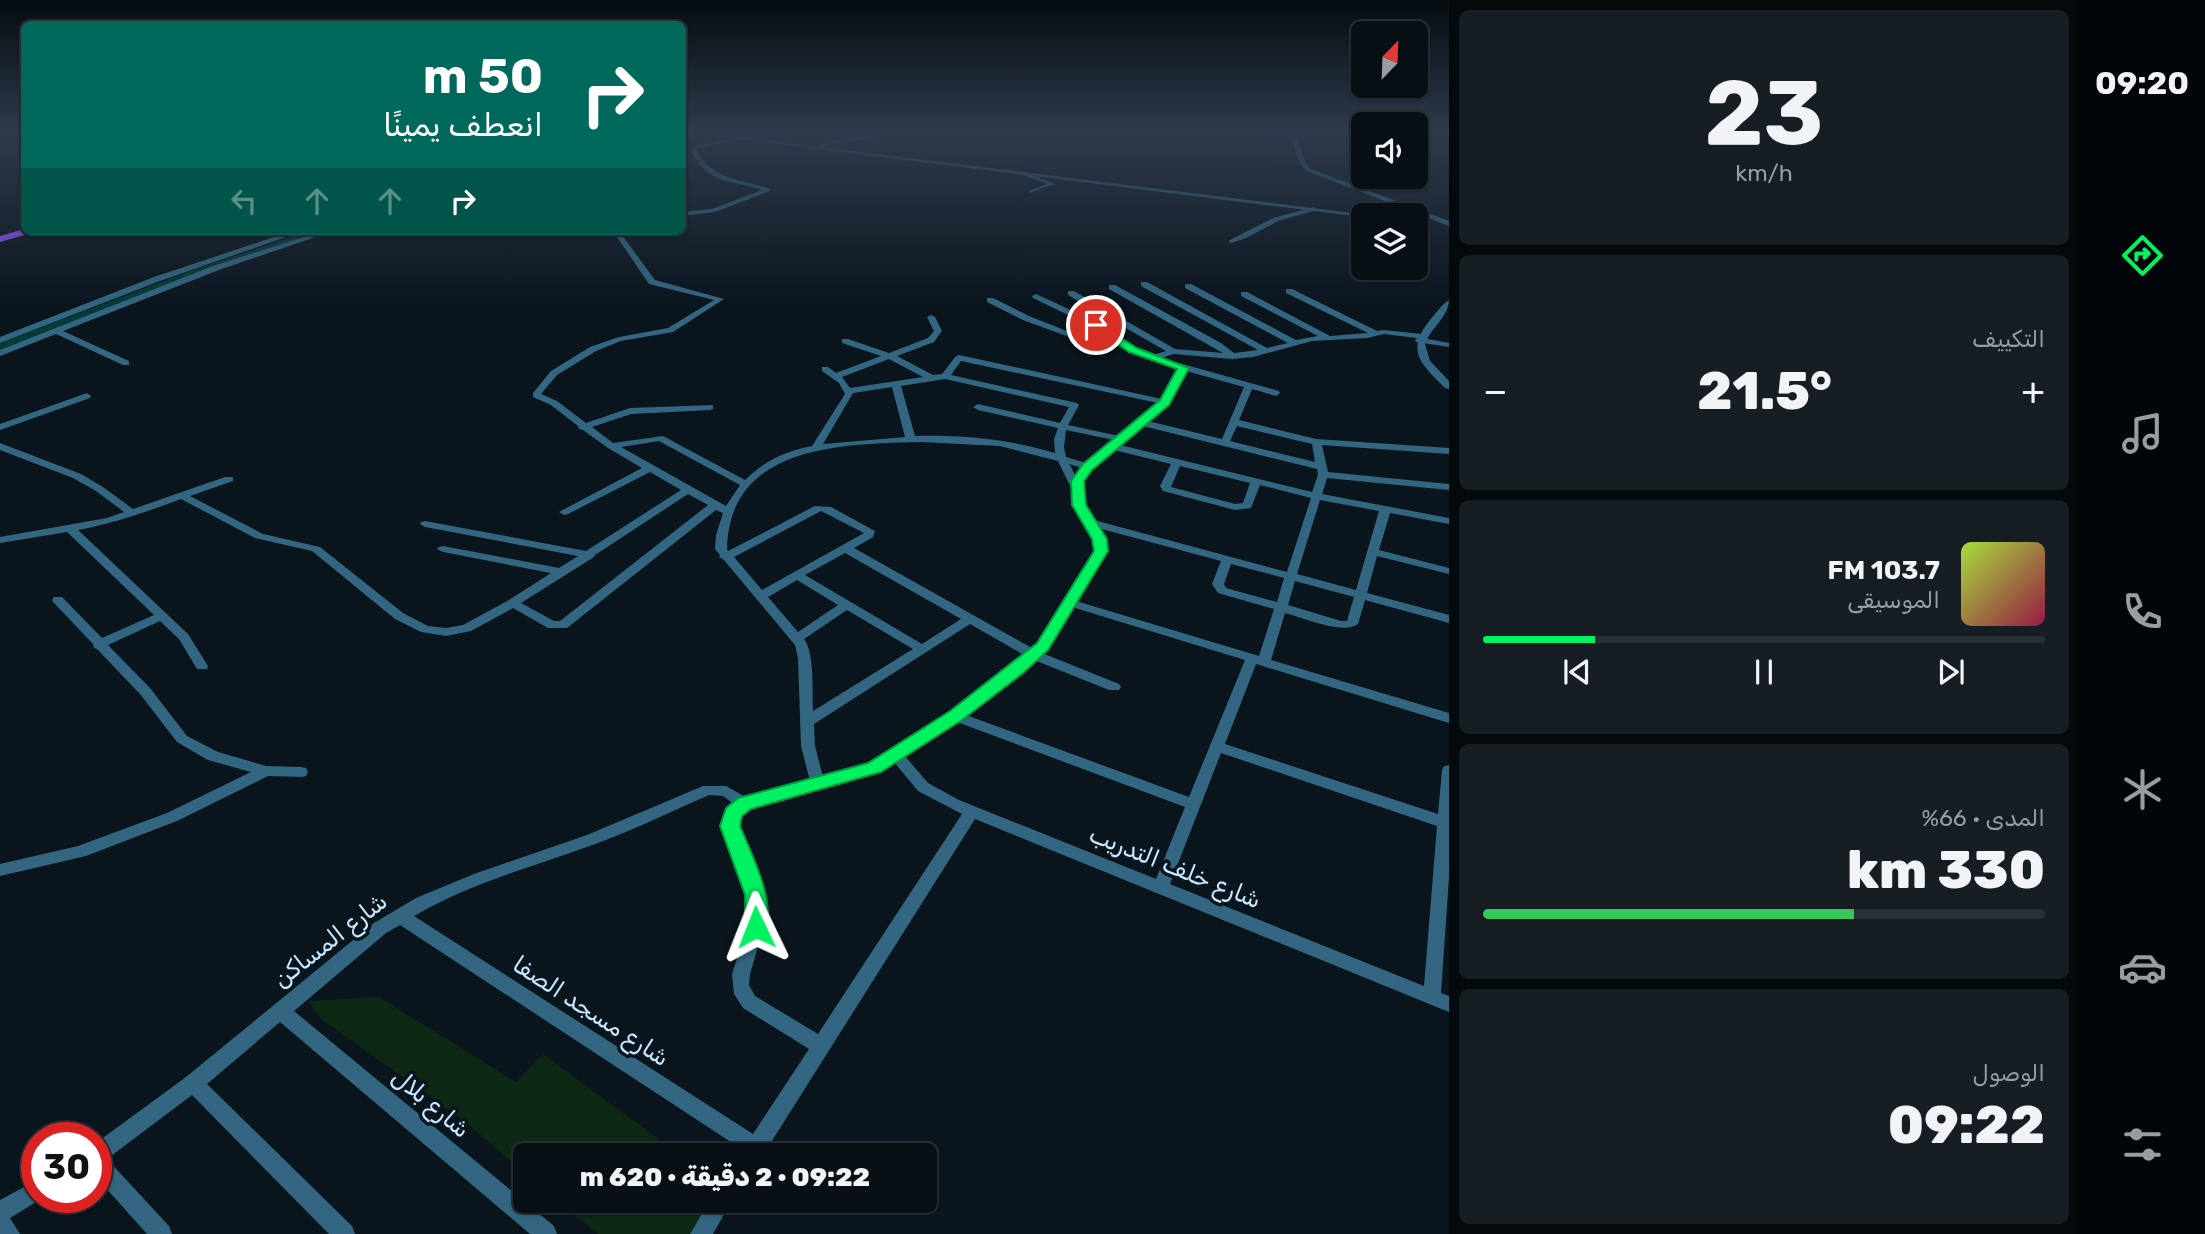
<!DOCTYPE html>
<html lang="ar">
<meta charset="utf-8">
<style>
body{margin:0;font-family:Rubik,Vazirmatn,sans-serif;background:#161e23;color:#f1f3f6;direction:rtl;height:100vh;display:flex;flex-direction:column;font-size:26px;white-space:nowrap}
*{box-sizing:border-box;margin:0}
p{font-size:23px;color:#989da1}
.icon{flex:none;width:38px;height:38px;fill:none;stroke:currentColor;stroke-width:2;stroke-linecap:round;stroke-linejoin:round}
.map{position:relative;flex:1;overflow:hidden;direction:ltr}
.panel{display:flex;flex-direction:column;gap:10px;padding:10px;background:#04090c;width:630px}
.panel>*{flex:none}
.guide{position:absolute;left:21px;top:21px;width:665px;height:214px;border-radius:10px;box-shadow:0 2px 5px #0004,0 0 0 2px #293035;direction:rtl;background:#00695c;color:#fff;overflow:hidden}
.needle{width:46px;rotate:23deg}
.buttons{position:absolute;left:1351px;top:21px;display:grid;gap:14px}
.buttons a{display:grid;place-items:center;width:77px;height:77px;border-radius:10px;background:#081016;box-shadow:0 2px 5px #0004,0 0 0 2px #293035;font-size:35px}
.speed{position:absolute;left:21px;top:1122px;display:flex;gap:14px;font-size:35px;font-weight:700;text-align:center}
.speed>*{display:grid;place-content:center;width:91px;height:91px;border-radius:50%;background:#081016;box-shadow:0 2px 5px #0004,0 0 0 2px #293035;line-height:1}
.speed .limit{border:10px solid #d22;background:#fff;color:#111}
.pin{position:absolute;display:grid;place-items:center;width:60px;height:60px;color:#fff;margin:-30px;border:4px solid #fff;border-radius:50%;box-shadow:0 2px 7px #0007}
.me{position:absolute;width:77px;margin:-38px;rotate:358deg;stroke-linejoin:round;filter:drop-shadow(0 0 5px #0008)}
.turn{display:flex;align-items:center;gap:24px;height:147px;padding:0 28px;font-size:32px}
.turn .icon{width:91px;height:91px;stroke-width:2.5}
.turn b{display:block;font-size:49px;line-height:60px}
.lanes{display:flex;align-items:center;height:66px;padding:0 28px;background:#0003;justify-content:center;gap:35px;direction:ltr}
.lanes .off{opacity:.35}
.big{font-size:52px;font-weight:800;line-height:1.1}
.panel .tile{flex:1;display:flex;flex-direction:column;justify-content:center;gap:10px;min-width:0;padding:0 24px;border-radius:10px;background:#161e23}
.panel .dial{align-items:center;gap:0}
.dial b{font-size:91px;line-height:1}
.song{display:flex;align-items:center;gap:21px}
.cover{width:84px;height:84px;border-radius:10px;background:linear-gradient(135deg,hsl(80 70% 55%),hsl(340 70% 35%))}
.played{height:7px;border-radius:4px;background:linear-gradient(90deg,#00f261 20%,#293035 20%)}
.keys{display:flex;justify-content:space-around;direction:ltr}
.heat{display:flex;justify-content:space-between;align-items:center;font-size:38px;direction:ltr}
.charge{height:10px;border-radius:5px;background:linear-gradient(90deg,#34c759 66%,#293035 0)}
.trip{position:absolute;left:513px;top:1143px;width:424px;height:70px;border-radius:10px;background:#081016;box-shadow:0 2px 5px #0004,0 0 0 2px #293035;font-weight:800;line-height:70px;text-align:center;direction:rtl}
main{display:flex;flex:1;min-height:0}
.tabs{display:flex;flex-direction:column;width:126px;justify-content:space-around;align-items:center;background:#030609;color:#989da1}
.tabs .icon{width:49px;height:49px}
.tabs .on{color:#00f261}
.tabs b{font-size:32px;color:#f1f3f6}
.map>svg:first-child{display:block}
.green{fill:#0d2814}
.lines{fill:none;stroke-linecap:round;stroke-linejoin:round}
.canal{fill:#063b38;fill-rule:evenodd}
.minor{fill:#336680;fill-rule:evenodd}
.tertiary{fill:#336680;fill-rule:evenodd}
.trunk{fill:#964eff;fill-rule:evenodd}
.route{fill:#00f261;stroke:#009d3f;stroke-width:2}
.labels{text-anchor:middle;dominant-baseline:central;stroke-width:7;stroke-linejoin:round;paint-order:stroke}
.near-street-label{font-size:24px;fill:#c7e8ff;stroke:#0b151e}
</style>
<main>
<nav class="tabs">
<b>09:20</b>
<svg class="icon on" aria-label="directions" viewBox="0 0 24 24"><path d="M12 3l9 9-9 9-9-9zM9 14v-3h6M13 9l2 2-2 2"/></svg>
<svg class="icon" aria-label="music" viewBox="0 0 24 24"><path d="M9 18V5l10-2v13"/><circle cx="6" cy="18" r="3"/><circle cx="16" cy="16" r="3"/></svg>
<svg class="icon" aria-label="phone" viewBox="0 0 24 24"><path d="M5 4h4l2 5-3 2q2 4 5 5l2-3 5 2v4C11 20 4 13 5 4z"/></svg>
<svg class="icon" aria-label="climate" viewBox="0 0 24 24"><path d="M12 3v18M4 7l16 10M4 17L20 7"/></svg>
<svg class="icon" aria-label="car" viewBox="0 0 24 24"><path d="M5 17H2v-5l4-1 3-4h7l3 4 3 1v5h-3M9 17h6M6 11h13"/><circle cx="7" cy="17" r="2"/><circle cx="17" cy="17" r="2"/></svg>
<svg class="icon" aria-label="filters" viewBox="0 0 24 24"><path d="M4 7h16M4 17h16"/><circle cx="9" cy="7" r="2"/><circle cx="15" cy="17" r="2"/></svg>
</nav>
<section class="panel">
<div class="tile dial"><b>23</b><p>km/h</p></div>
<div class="tile"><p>التكييف</p>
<div class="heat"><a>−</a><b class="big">21.5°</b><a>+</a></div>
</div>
<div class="tile">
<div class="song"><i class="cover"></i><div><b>103.7 FM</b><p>الموسيقى</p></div></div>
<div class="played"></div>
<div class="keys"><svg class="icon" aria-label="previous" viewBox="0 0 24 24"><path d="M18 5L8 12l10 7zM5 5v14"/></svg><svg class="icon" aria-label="pause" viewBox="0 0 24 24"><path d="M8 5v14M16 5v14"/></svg><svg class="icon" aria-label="next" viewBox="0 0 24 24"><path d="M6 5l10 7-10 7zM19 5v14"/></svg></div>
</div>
<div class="tile"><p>المدى · 66%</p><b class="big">330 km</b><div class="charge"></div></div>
<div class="tile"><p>الوصول</p><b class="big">09:22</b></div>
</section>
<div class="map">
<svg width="1449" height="1234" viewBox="0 0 1449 1234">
<rect width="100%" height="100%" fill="#0b151e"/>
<!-- green -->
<path class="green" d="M379,997L516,1082L543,1054L680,1155H525V1173L464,1121L320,1018L308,1001Z
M558,1201H712L690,1234H598Z"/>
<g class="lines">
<!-- canal -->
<path class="canal" d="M309,231H321L191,277L0,350V343L185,273Z"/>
<!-- minor -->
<path class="minor" d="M700,133H712L682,139V136Z
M879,135L877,138L827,144L817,150L814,148L826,141Z
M738,137L740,140L699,148L697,150C711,180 742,179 770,189V191L715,212L682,216V212L712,209L762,190C732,180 706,184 691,150L695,146Z
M1020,172H1024L1055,184L1029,193V191L1047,184L1020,174Z
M1314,207L1316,210L1278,221L1246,238L1231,243L1228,241L1273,218Z
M323,231H333L219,270L63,331L129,361V365H123L56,334L0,356V350L213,266Z
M613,231H619L655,280L724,299L673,332L621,341L596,351L557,375L541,394L557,401L586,423L630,408L713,405V409L710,410L631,414L592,427L613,443L663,436L745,480C764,461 785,451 812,446L845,394L839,383L822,371V367H828L836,373L881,356L842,343V339H848L889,353L928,338L934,331L927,317L931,315L935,317L942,331L934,342L897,356L933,375L942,374L956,356L959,355L1162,399L1179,369L1130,352L1093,327L1033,298L1032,296L1036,294L1099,323L1136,348L1153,355L1166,351L1068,295V291H1074L1175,349L1223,353L1109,289V285H1115L1221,343L1234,353L1258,350L1141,286V282H1147L1267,348L1288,343L1185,288V284H1191L1296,340L1318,336L1241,296V292H1247L1330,336L1368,333L1286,293V289H1292L1377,331L1384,330L1422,334L1426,336L1423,338L1449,343V347L1416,342L1415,340L1417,338L1384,334L1367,338L1312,341L1253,357L1232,359L1174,354L1161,358L1279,391L1280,393L1276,396L1252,389L1239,420L1316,439L1449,448V454L1322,445L1328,472L1449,484V490L1327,478L1322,494L1449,518V524L1390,513L1379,550L1449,568V574L1377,556L1367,593L1449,615V623L1365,600L1358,624C1343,635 1304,618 1285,613L1271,660L1449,713V723L1256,664L1225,744L1438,814L1442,770L1444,766L1449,765V877L1441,993L1449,996V1012L975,819L763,1155H741L743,1150L400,925L386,933L294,1011L554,1226L557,1234H530L280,1022L207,1084L352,1226L355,1234H329L192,1095L107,1159L169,1226L172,1234H147L96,1177V1143L186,1077L374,923L416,898L474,874L587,835L703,786H726L747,798L810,781L801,746L798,658L795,645L724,560L719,557L720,555L715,549L716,535L723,513L716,510L567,628H548L513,608L471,631L446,636L421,632L395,619L312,551L255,538L181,499C146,512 115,523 78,530L188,634L208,666L207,669H197L179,639L160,621L108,645L150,688L187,736L218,752L266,766L301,767L306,768L308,772L306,776L301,777L268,776L177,821L86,856L0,876V864L78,846L167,813L251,772L208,760L177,742L140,694L97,649L94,648L93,644L54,603L52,600L54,597H62L102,638L154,615L67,532L0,543V537L107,518L124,512L96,491L73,478L0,450V443L81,474L103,487L133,509L225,477H233V481L190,496L263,534L320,547L403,613L428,626L446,628L463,625L509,600L551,573L443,552L437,549L439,547L443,546L559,568L578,556L425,527L420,524L421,522L425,521L586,551L681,490L650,472L568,514L564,515L559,512L642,468L608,448L583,430L579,429L578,426L551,405L533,397V393L551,371L590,347L619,337L668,328L714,300L649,284ZM889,359L923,377L850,388L842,377ZM961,361L1158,403L1119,436L1068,425L1079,405L1077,403L951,375ZM1186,371L1244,387L1222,439L1148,421L1168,404ZM945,379L1069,407L1060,423L978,404L973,407L978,410L1058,428L1054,439L1055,453C1009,439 963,435 915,436L901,386ZM892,387L905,437L823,444L853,393ZM1143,426L1317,469L1318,475L1312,492L1120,445ZM1237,426L1312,444L1315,462L1230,441ZM1066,430L1114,440L1086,463L1066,457L1064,447ZM659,441L740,485L726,506L621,447ZM921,442L1000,446L1058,461L1072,490V498L1093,539L1095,550L1038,643L1032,648L854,548L873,537L875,531L831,507L815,506L728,551L727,549C729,444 844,444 921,442ZM1114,450L1171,464L1160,486L1163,491L1235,510L1251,508L1260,485L1311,498L1287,572L1094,520C1091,513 1085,506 1083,500C1076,477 1100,462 1114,450ZM1069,464L1082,468L1076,477L1070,465ZM1180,466L1250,483L1243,503L1235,504L1171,487ZM688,494L708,505L560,621H554L521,603L594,557L595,555ZM1320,500L1379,511L1356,590L1297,574ZM821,511L864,533L762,590L734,557ZM1098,528L1221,561L1212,584L1218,593L1274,609L1259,656L1076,601L1107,550L1105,539ZM845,553L961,619L922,644L805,575ZM1231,564L1284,578L1277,602L1226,588L1224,584ZM797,580L838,605L798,632L768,597ZM1295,581L1354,597L1347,621H1341L1288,605ZM1072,607L1245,660L1189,797L966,715L1034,660L1109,690H1119L1121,687L1119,684L1042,653L1049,646ZM847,610L913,649L813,711C812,692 815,654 804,639ZM970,624L1024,655L951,713L869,764L823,777L815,746L814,724ZM957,722L1185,807L1156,879L959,800L928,783L904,755ZM1221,753L1437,826L1424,986L1170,884ZM894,762L918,791L962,814L818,1034L755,996L749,985L750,974L763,930L766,908L761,884L738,826L740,816L750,808L879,772ZM709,795L723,796L734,804L725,813L722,826L745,884L749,908L746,930L732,974L734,994L743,1008L809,1049L753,1134L414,916C466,885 528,868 584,848C627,833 668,813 709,795Z
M987,298H993L1029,316L1087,339L1080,341L1023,320L987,302Z
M87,393L91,396L90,398L0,430V424Z
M37,1180V1197H44L10,1218L20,1234H0V1200Z
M710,1200H732L713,1234H690Z"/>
<!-- tertiary -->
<path class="tertiary" d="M688,133H708L1368,215L1363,217Z
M1289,133H1295L1306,163L1311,169L1449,221V226L1307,171L1300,164Z
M292,231H303L160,281L0,343V337L154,277Z
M1449,300C1449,316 1430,329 1425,344L1430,361L1449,381V389L1445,388C1421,364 1405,351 1430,320C1436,313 1441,305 1449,300Z"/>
<!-- trunk -->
<path class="trunk" d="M24,229L38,231L0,242V236Z"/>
</g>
<!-- sky -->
<linearGradient id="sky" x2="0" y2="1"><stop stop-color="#060c10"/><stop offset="0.43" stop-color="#2e3b4c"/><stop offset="1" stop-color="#2e3b4c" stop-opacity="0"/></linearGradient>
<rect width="1449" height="306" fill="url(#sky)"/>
<!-- route -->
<path class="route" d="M1096,322L1137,348L1189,368L1169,405L1092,470L1084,481L1086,505L1107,539L1108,551L1048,650L1022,674L962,720L881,772L751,809L742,816L740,826C751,853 778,905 764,933L756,936L748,933L745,927V895L720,826L726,808L738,798L868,763L950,711L1037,643L1094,551L1092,539L1072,505L1071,481L1083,464L1160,400L1177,369L1129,352L1092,327L1091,325Z"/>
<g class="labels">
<!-- near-street labels -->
<g class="near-street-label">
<text transform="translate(1175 867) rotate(22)">شارع خلف التدريب</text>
<text transform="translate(330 940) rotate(-38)">شارع المساكن</text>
<text transform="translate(591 1011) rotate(33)">شارع مسجد الصفا</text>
<text transform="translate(431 1103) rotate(40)">شارع بلال</text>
</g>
</g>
</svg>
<div class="buttons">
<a><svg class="needle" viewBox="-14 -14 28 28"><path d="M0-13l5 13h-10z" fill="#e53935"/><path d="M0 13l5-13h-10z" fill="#989da1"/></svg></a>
<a><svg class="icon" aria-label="sound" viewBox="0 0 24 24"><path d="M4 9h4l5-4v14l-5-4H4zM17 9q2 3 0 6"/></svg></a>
<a><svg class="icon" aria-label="layers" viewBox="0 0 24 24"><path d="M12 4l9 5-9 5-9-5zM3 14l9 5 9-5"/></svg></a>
</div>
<div class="speed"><div class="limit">30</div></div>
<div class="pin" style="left:1096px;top:325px;background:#d93025"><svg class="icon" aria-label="arrive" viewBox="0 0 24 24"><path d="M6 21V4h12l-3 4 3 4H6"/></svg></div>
<svg class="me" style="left:756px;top:927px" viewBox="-20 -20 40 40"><path d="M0-17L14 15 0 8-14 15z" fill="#00f261" stroke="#fff" stroke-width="4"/></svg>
<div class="trip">09:22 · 2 دقيقة · 620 m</div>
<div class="guide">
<div class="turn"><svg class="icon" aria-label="right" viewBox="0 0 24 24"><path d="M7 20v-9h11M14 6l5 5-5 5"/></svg><div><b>50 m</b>انعطف يمينًا</div></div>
<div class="lanes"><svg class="icon off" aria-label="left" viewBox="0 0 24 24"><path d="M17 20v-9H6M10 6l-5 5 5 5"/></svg><svg class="icon off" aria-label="ahead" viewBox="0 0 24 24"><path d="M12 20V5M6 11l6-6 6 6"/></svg><svg class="icon off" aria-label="ahead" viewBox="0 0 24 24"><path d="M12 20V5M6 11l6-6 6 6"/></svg><svg class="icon" aria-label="right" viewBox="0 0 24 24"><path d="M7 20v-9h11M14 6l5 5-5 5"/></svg></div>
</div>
</div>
</main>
